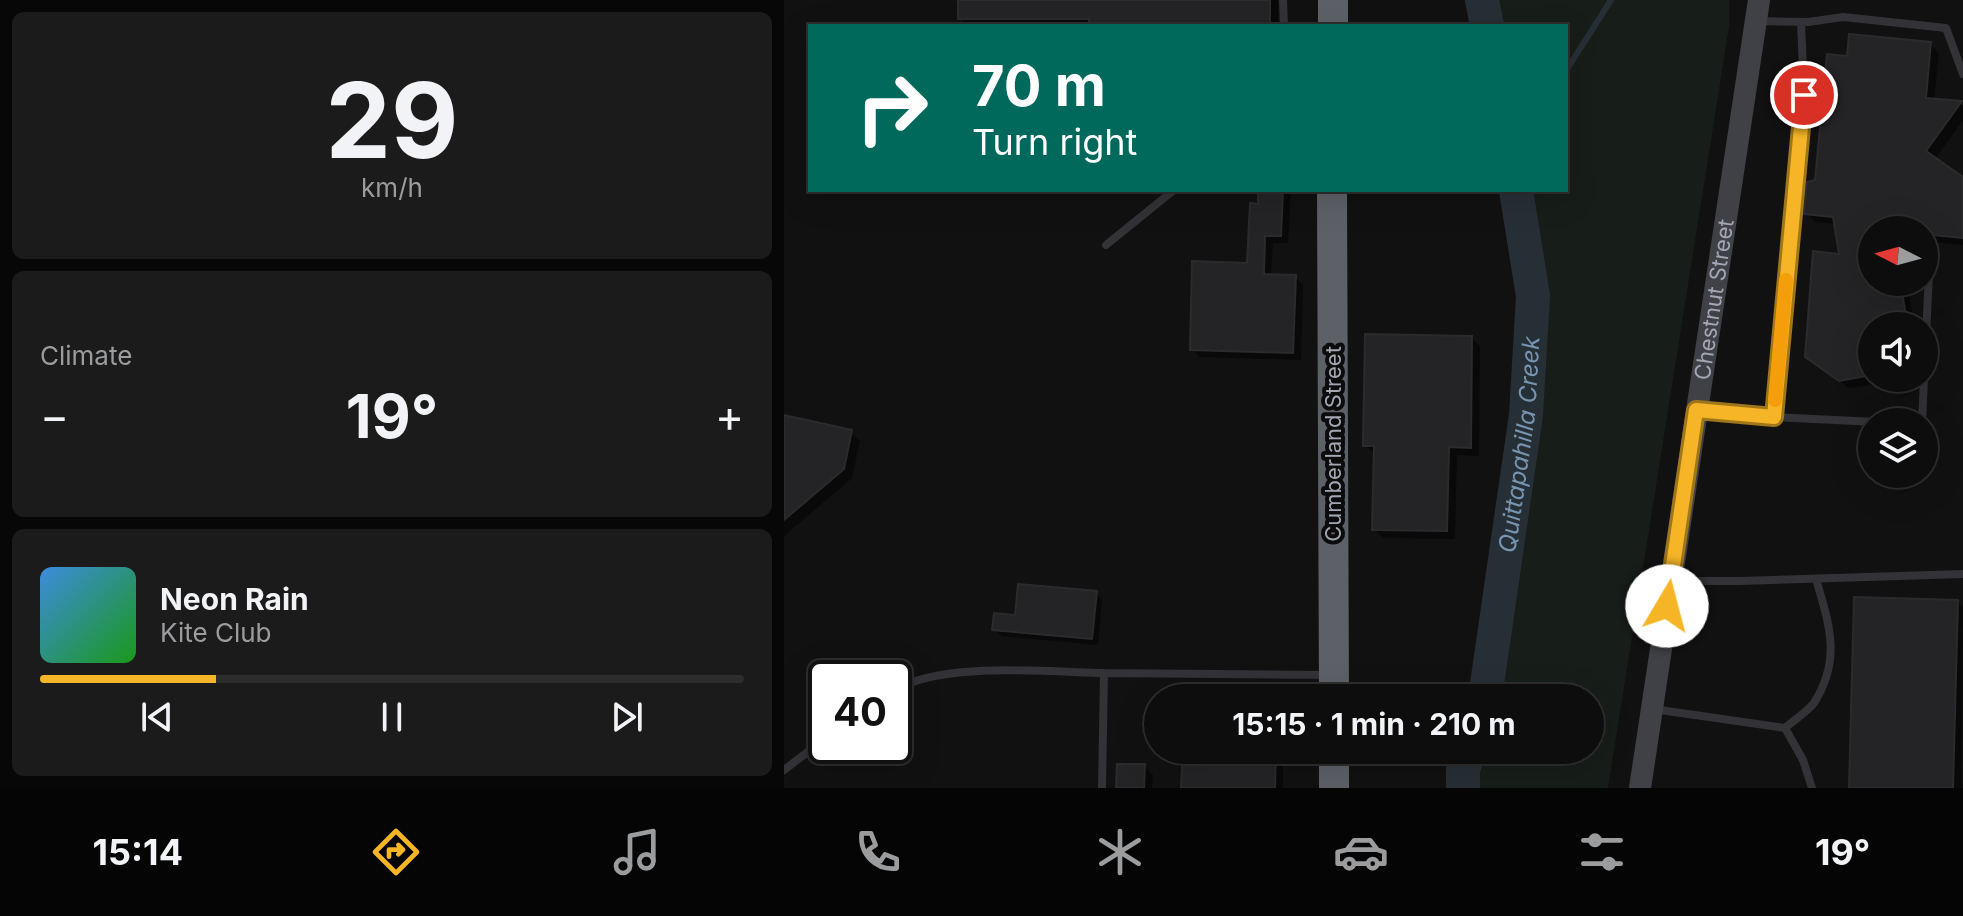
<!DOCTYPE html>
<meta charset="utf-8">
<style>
body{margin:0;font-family:Inter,sans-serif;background:#1b1b1c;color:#f1f3f6;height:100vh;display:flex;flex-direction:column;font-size:30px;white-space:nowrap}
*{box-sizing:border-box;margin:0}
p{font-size:26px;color:#9a9c9e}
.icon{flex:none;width:44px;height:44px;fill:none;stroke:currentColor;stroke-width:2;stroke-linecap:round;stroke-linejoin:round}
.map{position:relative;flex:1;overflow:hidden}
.drawer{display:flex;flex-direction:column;gap:12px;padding:12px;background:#070708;width:784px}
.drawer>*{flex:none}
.banner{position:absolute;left:24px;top:24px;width:760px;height:168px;border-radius:0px;box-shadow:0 8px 32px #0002,0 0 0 2px #2d2d2e;background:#00695c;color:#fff;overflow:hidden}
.needle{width:52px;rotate:276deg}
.tools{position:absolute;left:1074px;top:216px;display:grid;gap:16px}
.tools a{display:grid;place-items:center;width:80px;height:80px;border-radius:50%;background:#0d0d0e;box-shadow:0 8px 32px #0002,0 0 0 2px #2d2d2e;font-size:40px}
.speed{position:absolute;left:24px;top:660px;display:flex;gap:16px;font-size:40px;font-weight:700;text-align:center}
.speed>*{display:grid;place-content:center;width:104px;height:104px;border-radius:50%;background:#0d0d0e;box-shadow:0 8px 32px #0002,0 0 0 2px #2d2d2e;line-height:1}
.speed .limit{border:4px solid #111;border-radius:12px;background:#fff;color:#111}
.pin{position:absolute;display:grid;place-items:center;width:68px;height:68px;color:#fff;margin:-34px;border:4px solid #fff;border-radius:50%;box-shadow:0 2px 8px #0007}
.me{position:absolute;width:88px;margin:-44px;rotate:8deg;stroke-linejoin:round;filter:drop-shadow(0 0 6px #0008)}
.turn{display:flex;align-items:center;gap:28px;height:168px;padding:0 32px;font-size:36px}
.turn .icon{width:104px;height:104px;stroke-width:2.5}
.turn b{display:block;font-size:56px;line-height:68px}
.big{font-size:60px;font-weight:700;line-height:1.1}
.drawer .widget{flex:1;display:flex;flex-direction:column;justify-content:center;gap:12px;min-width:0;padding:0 28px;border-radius:12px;background:#1b1b1c}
.drawer .dial{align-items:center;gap:0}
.dial b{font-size:104px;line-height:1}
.song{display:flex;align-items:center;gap:24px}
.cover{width:96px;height:96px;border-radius:12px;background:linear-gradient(135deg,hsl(210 70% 55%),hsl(120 70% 35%))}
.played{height:8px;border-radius:4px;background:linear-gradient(90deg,#f5b526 25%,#2d2d2e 25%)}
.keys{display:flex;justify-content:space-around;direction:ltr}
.heat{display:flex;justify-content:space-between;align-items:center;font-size:44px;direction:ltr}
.trip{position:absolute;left:360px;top:684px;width:460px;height:80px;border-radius:40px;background:#0d0d0e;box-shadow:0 8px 32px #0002,0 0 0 2px #2d2d2e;font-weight:700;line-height:80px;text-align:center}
.tab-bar{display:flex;height:128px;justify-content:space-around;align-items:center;background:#050506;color:#9a9c9e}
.tab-bar .icon{width:56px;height:56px}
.tab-bar .current{color:#f5b526}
.tab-bar b{font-size:36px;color:#f1f3f6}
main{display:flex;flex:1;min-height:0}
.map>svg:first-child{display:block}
.green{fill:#171d18}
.shadow{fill:#0007}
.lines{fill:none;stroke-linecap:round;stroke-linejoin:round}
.stream{stroke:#272f36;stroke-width:6}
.river{stroke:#272f36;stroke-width:34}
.building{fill:#242426;stroke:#2b2b2e;stroke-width:2}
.lane{stroke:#323237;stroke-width:8}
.secondary{stroke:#404147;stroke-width:22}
.highway{stroke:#5e6068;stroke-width:30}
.route-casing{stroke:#9f7619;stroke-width:20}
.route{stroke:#f5b526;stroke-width:14}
.slow{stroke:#f59e0b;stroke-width:14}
.labels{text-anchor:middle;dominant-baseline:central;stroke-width:8;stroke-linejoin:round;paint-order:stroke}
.street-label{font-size:22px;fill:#a2a7b3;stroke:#0c0c0d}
.water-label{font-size:24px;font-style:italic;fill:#7794b0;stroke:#0c0c0d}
</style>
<main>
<section class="drawer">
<div class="widget dial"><b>29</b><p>km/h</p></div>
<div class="widget"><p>Climate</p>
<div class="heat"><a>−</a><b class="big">19°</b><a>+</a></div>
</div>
<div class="widget">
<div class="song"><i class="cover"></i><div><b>Neon Rain</b><p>Kite Club</p></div></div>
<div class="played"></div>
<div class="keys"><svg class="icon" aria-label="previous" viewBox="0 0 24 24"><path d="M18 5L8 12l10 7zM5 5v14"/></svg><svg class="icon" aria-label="pause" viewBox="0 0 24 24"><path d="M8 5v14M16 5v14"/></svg><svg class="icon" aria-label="next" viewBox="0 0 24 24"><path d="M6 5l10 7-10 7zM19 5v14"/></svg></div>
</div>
</section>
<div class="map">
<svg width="1179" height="788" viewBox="0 0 1179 788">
<rect width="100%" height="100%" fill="#111112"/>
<!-- green -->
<path class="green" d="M709,0H945V27L824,788H691L690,776L697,750H806V698H712L755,406L759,295L741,190H782V26H713Z"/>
<!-- shadow -->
<path class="shadow" d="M176,0H494V26H184L176,18Z
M1146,44L1155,53L1150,101L1179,105V120L1151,159L1179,177V245L1140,241V230H1088V282H1123L1128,313H1125L1124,326H1088V378L1119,380L1065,388L1023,356L1058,256L1052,224L1031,222L1023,213L1065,58Z
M476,190H507L504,243H489L487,276L511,277L519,285L517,360L416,357L408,349L465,265Z
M687,338L696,346L695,456L673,455L671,539L599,538L590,529V454L581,445Z
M0,417L67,432L76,441L68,478L0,536Z
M312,593L318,599L314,645L217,636L210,629L233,617Z
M1174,602L1179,607L1178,788H1067Z
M403,687L451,688L460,698H402Z
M401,750H499V788H399Z
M360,766L369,775L368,788H334Z"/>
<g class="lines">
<!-- stream -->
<path class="stream" d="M782,71L827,0"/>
<!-- river -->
<g class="river">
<path d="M698,0L703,26"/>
<path id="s1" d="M701,698L742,415L749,296L732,190"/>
<path d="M679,788V770L685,750"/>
</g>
</g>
<!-- building -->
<path class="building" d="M174,0H486V26H305V19H174Z
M1065,34L1147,42L1142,98L1178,101L1142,151L1179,177V238L1140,234V230H1088V282H1116L1124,326H1088V375L1055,381L1021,357L1029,251L1055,254L1049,217L1020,214L1023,182L1031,180L1043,54L1063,56Z
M474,190H499L497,236H481L480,274L512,275L509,353L406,350L408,261L463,263L466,203L474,204Z
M581,334L688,336L687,448L665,447L663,531L588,530L590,446H579Z
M0,415L68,430L60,469L0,520Z
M234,584L313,591L308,639L208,630L210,613L231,615Z
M1070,597L1174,600L1169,788H1065Z
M399,750H492L491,788H397Z
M333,764H361L360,788H332Z"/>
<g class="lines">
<!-- lane -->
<path class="lane" d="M499,0L500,26
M973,21L1024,22L1059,17L1162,28L1179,74
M322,245L390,190
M915,410L990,417L1020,95L1017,22
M990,417L1092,422
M1138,422L1145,272
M888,581H955L1179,574
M110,691C155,661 265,672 320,673
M869,709L1001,728L1019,760L1028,788
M1001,728C1010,720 1023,712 1030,703C1058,659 1045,624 1032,579
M0,770L42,738
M318,788L320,673L545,675"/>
<!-- secondary -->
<path class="secondary" id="s2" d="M856,788L975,0"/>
<!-- highway -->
<path class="highway" d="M549,26V0
M548,190L550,698
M550,750V788"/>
</g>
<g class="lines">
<!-- route casing -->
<g class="route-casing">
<path id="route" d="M883,606L912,410L990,417L1020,95"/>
</g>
<!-- route -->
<use href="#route" class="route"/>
<!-- slow -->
<path class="slow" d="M991,400L1002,280"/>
</g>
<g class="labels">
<!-- street labels -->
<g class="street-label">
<text stroke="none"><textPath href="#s2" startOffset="494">Chestnut Street</textPath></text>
<text transform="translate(549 444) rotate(-90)">Cumberland Street</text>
</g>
<!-- water labels -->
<g class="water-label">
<text stroke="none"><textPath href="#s1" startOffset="256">Quittapahilla Creek</textPath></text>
</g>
</g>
</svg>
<div class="tools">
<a><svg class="needle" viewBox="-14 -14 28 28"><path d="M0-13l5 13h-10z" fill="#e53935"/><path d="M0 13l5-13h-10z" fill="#9a9c9e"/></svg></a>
<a><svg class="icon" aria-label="sound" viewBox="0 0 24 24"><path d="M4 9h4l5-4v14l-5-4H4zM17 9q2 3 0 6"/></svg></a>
<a><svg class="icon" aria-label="layers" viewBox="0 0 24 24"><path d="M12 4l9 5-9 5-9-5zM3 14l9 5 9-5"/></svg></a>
</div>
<div class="speed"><div class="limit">40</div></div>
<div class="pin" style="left:1020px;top:95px;background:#d93025"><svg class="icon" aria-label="arrive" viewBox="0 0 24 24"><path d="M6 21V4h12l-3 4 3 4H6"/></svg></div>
<svg class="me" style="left:883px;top:606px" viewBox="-20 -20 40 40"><circle r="19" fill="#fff"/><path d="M0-13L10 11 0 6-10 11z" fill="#f5b526"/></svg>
<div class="trip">15:15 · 1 min · 210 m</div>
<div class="banner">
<div class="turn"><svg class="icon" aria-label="right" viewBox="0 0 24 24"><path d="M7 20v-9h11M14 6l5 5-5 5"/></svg><div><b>70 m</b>Turn right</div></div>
</div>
</div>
</main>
<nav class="tab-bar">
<b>15:14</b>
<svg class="icon current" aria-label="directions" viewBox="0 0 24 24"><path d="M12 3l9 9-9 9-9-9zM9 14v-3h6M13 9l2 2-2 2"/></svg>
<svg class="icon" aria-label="music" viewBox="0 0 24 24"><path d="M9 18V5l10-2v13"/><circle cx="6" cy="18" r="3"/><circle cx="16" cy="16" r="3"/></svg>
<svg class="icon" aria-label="phone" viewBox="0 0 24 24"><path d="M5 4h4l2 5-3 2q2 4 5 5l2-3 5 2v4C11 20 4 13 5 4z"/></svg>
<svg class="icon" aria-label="climate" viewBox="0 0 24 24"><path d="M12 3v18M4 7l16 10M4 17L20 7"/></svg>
<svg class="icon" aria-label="car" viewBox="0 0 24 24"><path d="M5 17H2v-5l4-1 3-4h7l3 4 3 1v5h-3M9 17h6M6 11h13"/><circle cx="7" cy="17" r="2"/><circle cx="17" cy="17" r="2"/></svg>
<svg class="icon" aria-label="filters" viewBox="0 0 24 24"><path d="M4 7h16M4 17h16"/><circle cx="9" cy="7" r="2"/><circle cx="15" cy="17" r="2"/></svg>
<b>19°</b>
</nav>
